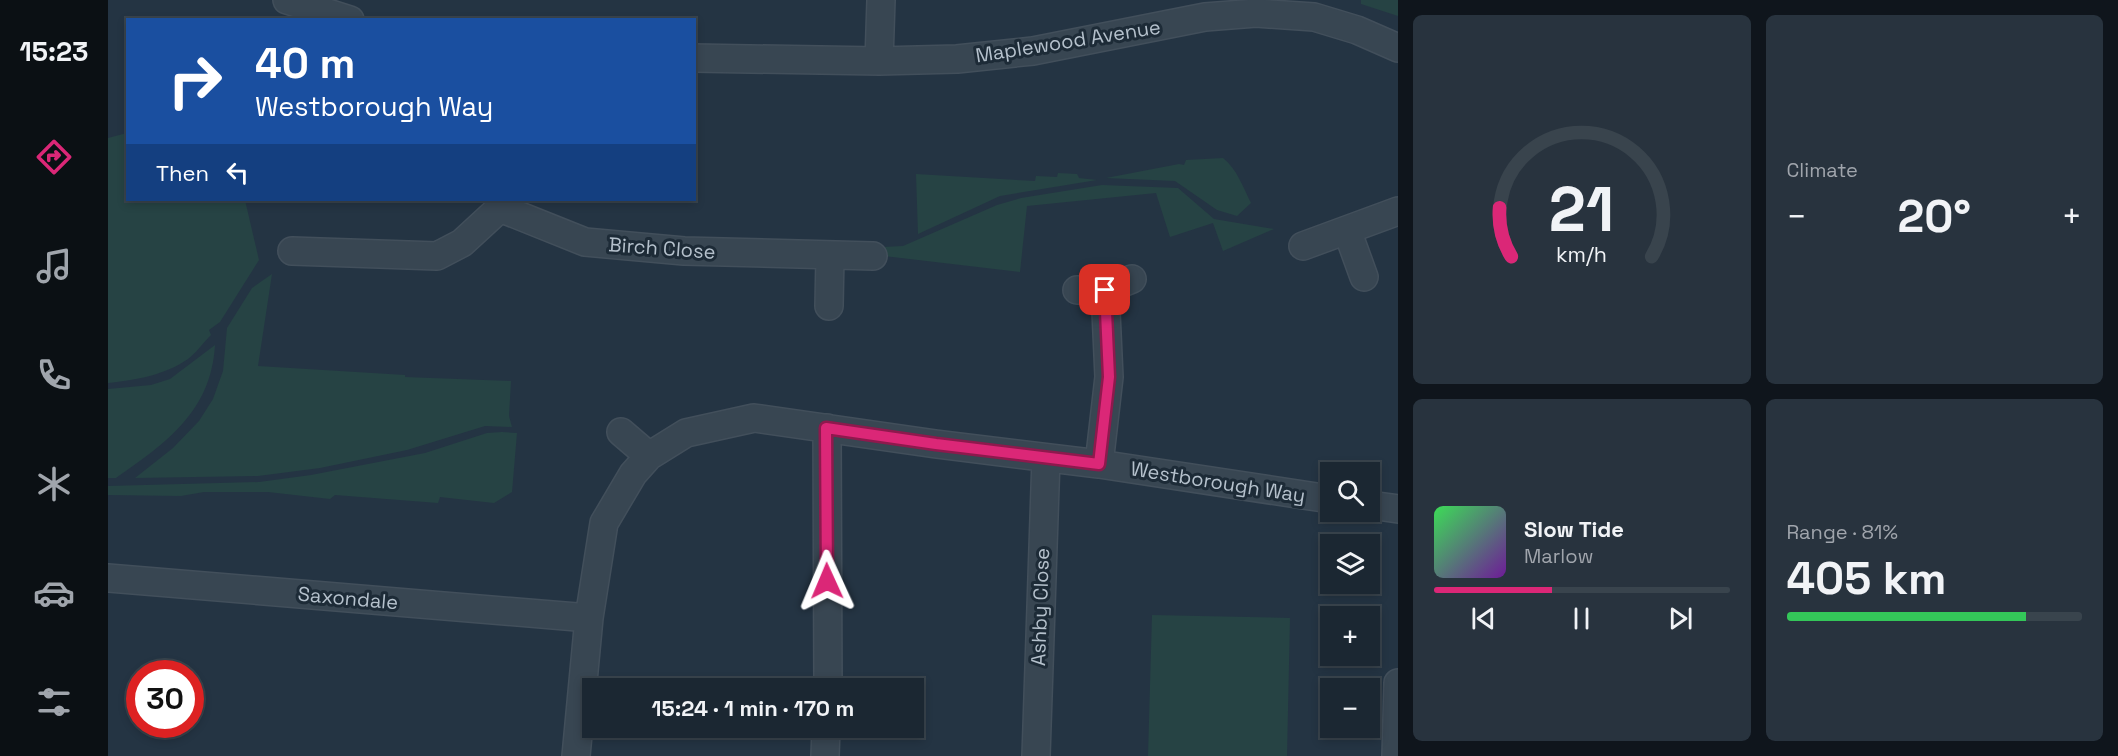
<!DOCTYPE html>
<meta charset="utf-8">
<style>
body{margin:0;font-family:"Space Grotesk",sans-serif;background:#28333e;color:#f1f3f6;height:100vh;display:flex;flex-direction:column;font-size:22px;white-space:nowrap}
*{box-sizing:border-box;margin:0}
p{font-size:20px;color:#a0a5ac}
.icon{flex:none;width:33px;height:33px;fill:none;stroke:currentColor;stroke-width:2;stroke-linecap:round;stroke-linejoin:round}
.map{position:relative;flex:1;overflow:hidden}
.drawer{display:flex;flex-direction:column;gap:15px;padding:15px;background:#0f151c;width:720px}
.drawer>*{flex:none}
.top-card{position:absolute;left:18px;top:18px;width:570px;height:183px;border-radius:0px;box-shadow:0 3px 9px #0003,0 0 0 2px #39444d;background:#1a4fa0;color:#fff;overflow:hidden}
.controls{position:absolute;left:1212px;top:462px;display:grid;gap:12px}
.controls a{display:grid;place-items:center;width:60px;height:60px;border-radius:0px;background:#1b2732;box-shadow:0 3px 9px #0003,0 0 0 2px #39444d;font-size:30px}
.speed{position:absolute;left:18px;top:660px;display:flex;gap:12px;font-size:30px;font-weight:700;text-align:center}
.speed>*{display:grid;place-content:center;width:78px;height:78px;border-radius:50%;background:#1b2732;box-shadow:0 3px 9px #0003,0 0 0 2px #39444d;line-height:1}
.speed .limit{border:9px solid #d22;background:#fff;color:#111}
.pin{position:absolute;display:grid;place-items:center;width:51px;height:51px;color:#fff;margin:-26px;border-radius:12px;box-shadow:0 3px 9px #0006}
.me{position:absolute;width:66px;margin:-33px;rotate:359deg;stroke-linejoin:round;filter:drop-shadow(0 0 4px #0008)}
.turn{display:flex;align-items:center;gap:21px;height:126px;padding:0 30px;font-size:27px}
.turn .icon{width:78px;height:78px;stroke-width:2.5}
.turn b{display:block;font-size:42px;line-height:51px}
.then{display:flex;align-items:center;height:57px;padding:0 30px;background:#0003;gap:12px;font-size:22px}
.big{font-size:45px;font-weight:800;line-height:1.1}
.drawer .widget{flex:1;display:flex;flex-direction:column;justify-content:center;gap:9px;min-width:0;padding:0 21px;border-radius:9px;background:#28333e}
.drawer .dial{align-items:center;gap:0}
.dial svg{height:156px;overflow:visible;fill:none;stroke:#39444d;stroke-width:7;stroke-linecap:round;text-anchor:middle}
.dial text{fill:#f1f3f6;stroke:none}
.song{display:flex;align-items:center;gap:18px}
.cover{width:72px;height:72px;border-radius:9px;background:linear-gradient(135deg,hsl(130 70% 55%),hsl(280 70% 35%))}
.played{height:6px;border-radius:3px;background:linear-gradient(90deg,#db2777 40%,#39444d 40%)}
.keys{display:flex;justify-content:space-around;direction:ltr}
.heat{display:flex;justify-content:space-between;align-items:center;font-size:33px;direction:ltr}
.charge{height:9px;border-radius:4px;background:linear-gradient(90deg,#34c759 81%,#39444d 0)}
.drawer .tiles{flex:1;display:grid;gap:15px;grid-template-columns:repeat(2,1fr)}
.trip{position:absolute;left:474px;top:678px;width:342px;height:60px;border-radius:0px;background:#1b2732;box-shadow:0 3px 9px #0003,0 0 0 2px #39444d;font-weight:800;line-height:60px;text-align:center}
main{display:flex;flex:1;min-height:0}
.dock{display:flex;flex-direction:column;width:108px;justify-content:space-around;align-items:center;background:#0b1014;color:#a0a5ac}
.dock .icon{width:42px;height:42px}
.dock .active{color:#db2777}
.dock b{font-size:27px;color:#f1f3f6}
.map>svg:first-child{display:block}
.green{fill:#264344}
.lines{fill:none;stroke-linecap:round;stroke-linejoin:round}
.street-casing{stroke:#424f5b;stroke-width:30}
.street{stroke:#384652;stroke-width:27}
.route-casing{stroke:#8e194d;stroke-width:15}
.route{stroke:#db2777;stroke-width:10}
.labels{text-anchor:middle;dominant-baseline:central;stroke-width:6;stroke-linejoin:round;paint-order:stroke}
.street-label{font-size:20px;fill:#b5c1cc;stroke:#1d2b37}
</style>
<main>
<nav class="dock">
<b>15:23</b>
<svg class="icon active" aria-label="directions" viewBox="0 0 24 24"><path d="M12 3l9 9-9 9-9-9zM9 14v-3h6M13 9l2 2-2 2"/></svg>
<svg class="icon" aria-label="music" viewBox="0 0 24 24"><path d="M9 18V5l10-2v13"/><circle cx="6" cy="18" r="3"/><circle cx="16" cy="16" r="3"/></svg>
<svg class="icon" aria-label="phone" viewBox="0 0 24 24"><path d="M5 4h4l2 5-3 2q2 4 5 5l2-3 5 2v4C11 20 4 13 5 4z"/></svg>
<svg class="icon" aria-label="climate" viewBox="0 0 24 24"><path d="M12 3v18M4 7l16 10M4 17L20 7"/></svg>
<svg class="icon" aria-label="car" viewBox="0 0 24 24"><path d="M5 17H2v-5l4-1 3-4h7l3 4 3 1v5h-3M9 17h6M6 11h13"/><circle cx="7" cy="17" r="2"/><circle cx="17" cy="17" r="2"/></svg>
<svg class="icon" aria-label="filters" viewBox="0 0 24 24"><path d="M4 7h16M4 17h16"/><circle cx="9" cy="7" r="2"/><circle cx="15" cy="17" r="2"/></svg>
</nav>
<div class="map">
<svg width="1290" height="756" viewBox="0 0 1290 756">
<rect width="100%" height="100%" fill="#243443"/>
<!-- green -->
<path class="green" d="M1253,0H1290V16L1253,4Z
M19,133L20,200H137L151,260L112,322L101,330L103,335C95,343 88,353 80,359C57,375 28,380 0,383V138Z
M1115,158C1129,169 1135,187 1143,203L1129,216L1109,210L1067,181L998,178L1071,164L1076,165L1078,160Z
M950,173L969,174L971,178L989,180L892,196L810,234L808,174L927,181L928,176L949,177Z
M994,185L1070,188L1106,219L1166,229L1115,251L1105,223L1062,237L1048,193L919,206L912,272L776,256L775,247L795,246L889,205L913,198Z
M164,274L150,366L297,375V377L403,381L401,416L404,427L377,426L299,450L212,468L150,476L27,478L65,448L91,421L105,399L115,371L119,328L144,288Z
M107,345C103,412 58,443 8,478H0V389L43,385L62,379Z
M394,432L409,433L404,492L386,503L332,497L330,503L227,495L222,499L160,492H96L73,496L0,495V486L151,482L203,475L317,453L379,433Z
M1044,615L1182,618L1179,756H1040Z"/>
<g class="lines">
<!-- street casing -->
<g class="street-casing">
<path id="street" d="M179,0L242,20
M586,58L771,61L849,59L925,51L1097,17L1148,13L1206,17L1249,30L1290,48
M771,61L773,0
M392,208L477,242L576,251L765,256
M1239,230L1256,277
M1195,246L1290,211
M184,251L329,256L354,243L392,208L393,200
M969,290H997L1024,279
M721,306L722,256
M719,428L720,688
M513,432L541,456
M991,464L1001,377L997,290
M1262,505L1290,509
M0,578L481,618
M468,756L481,618L496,523L525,474L541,456L578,433L646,418L828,444L991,464L1222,499
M717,756L718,728
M928,756L938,458
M1288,756L1290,683"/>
</g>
<!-- street -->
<use href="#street" class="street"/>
</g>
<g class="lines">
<!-- route casing -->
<g class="route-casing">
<path id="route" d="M719,581L718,428L828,444L991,464L1001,377L997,290"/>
</g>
<!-- route -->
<use href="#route" class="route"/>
</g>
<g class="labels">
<!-- street labels -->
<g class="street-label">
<text transform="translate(960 41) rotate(-9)">Maplewood Avenue</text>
<text transform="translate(554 248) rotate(4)">Birch Close</text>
<text transform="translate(1110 482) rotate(9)">Westborough Way</text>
<text transform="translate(240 598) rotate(5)">Saxondale</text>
<text transform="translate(932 607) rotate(-88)">Ashby Close</text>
</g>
</g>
</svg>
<div class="controls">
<a><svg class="icon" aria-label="search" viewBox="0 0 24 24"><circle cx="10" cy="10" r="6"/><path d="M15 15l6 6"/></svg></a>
<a><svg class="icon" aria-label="layers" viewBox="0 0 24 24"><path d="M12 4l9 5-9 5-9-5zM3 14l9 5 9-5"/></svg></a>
<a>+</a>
<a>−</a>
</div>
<div class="speed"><div class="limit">30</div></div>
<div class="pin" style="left:997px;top:290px;background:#d93025"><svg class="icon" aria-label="arrive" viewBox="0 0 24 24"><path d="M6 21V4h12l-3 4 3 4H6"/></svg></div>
<svg class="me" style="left:719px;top:581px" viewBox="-20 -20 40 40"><path d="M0-17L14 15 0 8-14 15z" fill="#db2777" stroke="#fff" stroke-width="4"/></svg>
<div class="trip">15:24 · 1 min · 170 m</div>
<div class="top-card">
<div class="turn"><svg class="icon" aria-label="right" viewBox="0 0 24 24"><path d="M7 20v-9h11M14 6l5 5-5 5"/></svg><div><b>40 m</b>Westborough Way</div></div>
<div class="then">Then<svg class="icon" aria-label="left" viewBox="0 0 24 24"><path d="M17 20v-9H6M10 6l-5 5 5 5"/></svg></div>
</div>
</div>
<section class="drawer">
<div class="tiles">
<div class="widget dial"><svg viewBox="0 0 100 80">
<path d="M14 69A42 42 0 1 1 86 69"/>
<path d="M14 69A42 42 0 0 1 8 44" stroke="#db2777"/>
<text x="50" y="56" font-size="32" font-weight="700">21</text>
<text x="50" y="72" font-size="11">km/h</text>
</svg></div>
<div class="widget"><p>Climate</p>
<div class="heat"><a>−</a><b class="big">20°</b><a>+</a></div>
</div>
<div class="widget">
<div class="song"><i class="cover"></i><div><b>Slow Tide</b><p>Marlow</p></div></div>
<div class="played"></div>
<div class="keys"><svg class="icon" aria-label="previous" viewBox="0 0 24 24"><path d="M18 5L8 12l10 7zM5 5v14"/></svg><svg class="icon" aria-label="pause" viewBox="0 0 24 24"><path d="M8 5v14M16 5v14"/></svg><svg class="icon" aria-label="next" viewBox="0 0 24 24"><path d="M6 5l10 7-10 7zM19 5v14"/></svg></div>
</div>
<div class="widget"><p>Range · 81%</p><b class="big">405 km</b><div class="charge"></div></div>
</div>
</section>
</main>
